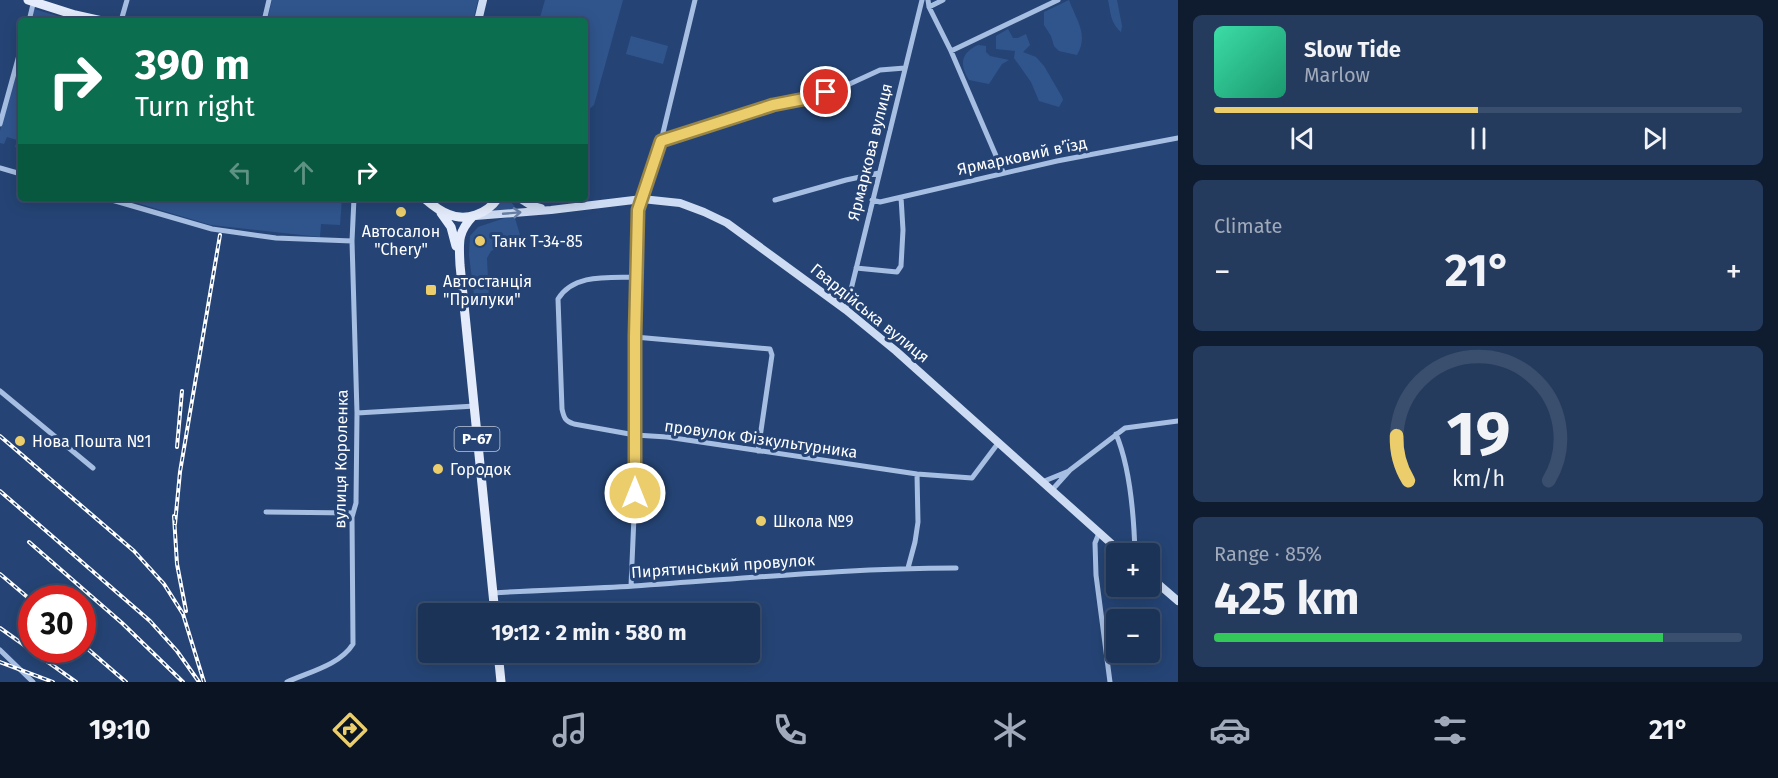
<!DOCTYPE html>
<meta charset="utf-8">
<style>
body{margin:0;font-family:"Fira Sans",sans-serif;background:#253b5e;color:#f1f3f6;height:100vh;display:flex;flex-direction:column;font-size:22px;white-space:nowrap}
*{box-sizing:border-box;margin:0}
p{font-size:20px;color:#a0aaba}
.icon{flex:none;width:33px;height:33px;fill:none;stroke:currentColor;stroke-width:2;stroke-linecap:round;stroke-linejoin:round}
.map{position:relative;flex:1;overflow:hidden}
.panel{display:flex;flex-direction:column;gap:15px;padding:15px;background:#0f1c30;width:600px}
.panel>*{flex:none}
.top-card{position:absolute;left:18px;top:18px;width:570px;height:183px;border-radius:6px;box-shadow:0 3px 15px #0003,0 0 0 2px #3a4e6e;background:#0b6e4f;color:#fff;overflow:hidden}
.tools{position:absolute;left:1106px;top:543px;display:grid;gap:12px}
.tools a{display:grid;place-items:center;width:54px;height:54px;border-radius:6px;background:#1c3358;box-shadow:0 3px 15px #0003,0 0 0 2px #3a4e6e;font-size:30px}
.speed{position:absolute;left:18px;top:585px;display:flex;gap:12px;font-size:30px;font-weight:700;text-align:center}
.speed>*{display:grid;place-content:center;width:78px;height:78px;border-radius:50%;background:#1c3358;box-shadow:0 3px 15px #0003,0 0 0 2px #3a4e6e;line-height:1}
.speed .limit{border:9px solid #d22;background:#fff;color:#111}
.pin{position:absolute;display:grid;place-items:center;width:51px;height:51px;color:#fff;margin:-26px;border:3px solid #fff;border-radius:50%;box-shadow:0 2px 6px #0007}
.me{position:absolute;width:66px;margin:-33px;rotate:0deg;stroke-linejoin:round;filter:drop-shadow(0 0 4px #0008)}
.turn{display:flex;align-items:center;gap:21px;height:126px;padding:0 18px;font-size:27px}
.turn .icon{width:78px;height:78px;stroke-width:2.5}
.turn b{display:block;font-size:42px;line-height:51px}
.lanes{display:flex;align-items:center;height:57px;padding:0 18px;background:#0003;justify-content:center;gap:30px;direction:ltr}
.lanes .off{opacity:.35}
.big{font-size:45px;font-weight:700;line-height:1.1}
.panel .card{flex:1;display:flex;flex-direction:column;justify-content:center;gap:9px;min-width:0;padding:0 21px;border-radius:9px;background:#253b5e}
.panel .dial{align-items:center;gap:0}
.dial svg{height:156px;overflow:visible;fill:none;stroke:#3a4e6e;stroke-width:7;stroke-linecap:round;text-anchor:middle}
.dial text{fill:#f1f3f6;stroke:none}
.song{display:flex;align-items:center;gap:18px}
.cover{width:72px;height:72px;border-radius:9px;background:linear-gradient(135deg,hsl(160 70% 55%),hsl(160 70% 35%))}
.played{height:6px;border-radius:3px;background:linear-gradient(90deg,#ebcd6b 50%,#3a4e6e 50%)}
.keys{display:flex;justify-content:space-around;direction:ltr}
.heat{display:flex;justify-content:space-between;align-items:center;font-size:33px;direction:ltr}
.charge{height:9px;border-radius:4px;background:linear-gradient(90deg,#34c759 85%,#3a4e6e 0)}
.trip{position:absolute;left:418px;top:603px;width:342px;height:60px;border-radius:6px;background:#1c3358;box-shadow:0 3px 15px #0003,0 0 0 2px #3a4e6e;font-weight:700;line-height:60px;text-align:center}
.tab-bar{display:flex;height:96px;justify-content:space-around;align-items:center;background:#0b1423;color:#a0aaba}
.tab-bar .icon{width:42px;height:42px}
.tab-bar .active{color:#ebcd6b}
.tab-bar b{font-size:27px;color:#f1f3f6}
main{display:flex;flex:1;min-height:0}
.map>svg:first-child{display:block}
.green{fill:#30558d}
.lines{fill:none;stroke-linecap:round;stroke-linejoin:round}
.minor{stroke:#a6bee2;stroke-width:5}
.secondary{stroke:#cedcf3;stroke-width:8}
.primary{stroke:#e4ecfb;stroke-width:9}
.rail-casing{stroke:#fff;stroke-width:4}
.rail{stroke:#254475;stroke-width:1.5;stroke-dasharray:4.5;stroke-linecap:butt}
.oneway{stroke:#6981a7}
.route-casing{stroke:#998546;stroke-width:15}
.route{stroke:#ebcd6b;stroke-width:10}
.poi-dot{fill:#ebcd6b;stroke:#254475;stroke-width:2}
.labels{text-anchor:middle;dominant-baseline:central;stroke-width:6;stroke-linejoin:round;paint-order:stroke}
.shield{fill:#254475;stroke:#bec7d6;stroke-width:1.5}
.shield-label{font-size:15px;font-weight:bold;fill:#fff}
.street-label{font-size:16px;fill:#fff;stroke:#254475}
.poi-label{font-size:16px;fill:#fff;stroke:#254475;text-anchor:start}
</style>
<main>
<div class="map">
<svg width="1178" height="682" viewBox="0 0 1178 682">
<rect width="100%" height="100%" fill="#254475"/>
<!-- green -->
<path class="green" d="M272,0H478L473,21H267Z
M545,0H623L594,105L585,113V21H539Z
M1069,0C1076,20 1089,34 1077,55L1059,51L1054,46L1051,36L1044,25V12Z
M1108,0H1117L1122,26L1121,32C1110,22 1111,13 1108,0Z
M34,9L71,20L77,21H31Z
M1008,29L1013,38H1018L1026,34L1030,45L1023,52L1036,57L1044,66L1062,97L1063,100L1059,107L1039,101L1031,82L1014,58L1015,51L996,49V36Z
M631,36L668,46L663,64L626,54Z
M978,45L986,46V52L990,56L1009,60L1002,64L989,84L969,80C959,64 961,53 978,45Z
M21,55V149L15,147L17,140L7,137L4,144L0,143V131Z
M120,198H342L340,225L321,224L320,237L211,225Z
M502,198H508L518,211L492,212Z
M514,215L520,235L491,251L487,258L489,301L475,303L469,255L470,236L478,227Z"/>
<g class="lines">
<!-- minor -->
<path class="minor" d="M928,0L929,7L951,51L1003,172
M929,7L943,0
M29,21L34,0
M121,21L127,0
M264,21L269,0
M951,51L1058,0
M0,124L21,48
M661,141L773,105L809,98L843,87L880,70L905,68
M0,168L21,174
M105,198L212,229L276,238L352,241
M775,200L846,180L879,173
M872,200L880,202L1057,161L1178,138
M856,268L897,272L901,266L903,230L901,197
M636,277C610,278 574,273 558,299L562,409C564,418 565,421 574,424L635,435L667,437L917,474L972,478L999,442
M846,310L922,0
M635,337L770,349L772,355L758,451
M0,391L93,468
M357,413L475,406
M1116,434C1130,467 1134,517 1135,554
M1042,482L1069,471
M1052,490L1070,470L1125,428L1178,421
M266,512L353,513
M1099,533L1095,543L1096,575L1110,682
M908,568L915,542L918,522L917,474
M631,586L635,493V337L638,210L661,141L695,0
M493,593C540,590 587,589 634,586C741,579 848,568 956,568
M0,650L33,682
M287,682C309,672 340,665 353,644L352,517L356,503L357,413L352,241L354,198"/>
<!-- secondary -->
<path class="secondary" d="M478,21L483,0
M519,198L530,205L541,208
M475,216L551,210L642,199L680,203L704,212L727,223L846,310L896,351L1123,554
M1149,576L1178,601"/>
<!-- primary -->
<path class="primary" d="M28,0L75,15L102,21
M424,198C431,204 439,211 448,214C466,222 487,214 498,198
M441,213L451,227L456,246
M473,216C457,233 459,242 460,265L495,614
M498,652L501,682"/>
<!-- rail casing -->
<g class="rail-casing">
<path id="rail" d="M0,436L134,551L164,584L183,614L204,682
M177,447L182,391
M0,491L150,621L177,651L199,682
M174,516L177,564L186,611
M175,524L180,472L220,235
M29,542L122,623L183,682
M0,574L32,601
M0,628L76,682
M82,644L126,682
M0,662L53,682"/>
</g>
<!-- rail -->
<use href="#rail" class="rail"/>
</g>
<!-- one-way arrows -->
<defs><path id="oneway-shaft" d="M-6 0H5M1.5-3L5.5 0L1.5 3" fill="none" stroke-width="1.6" stroke-linecap="round" stroke-linejoin="round" transform="scale(1.5)"/></defs>
<use class="oneway" href="#oneway-shaft" transform="translate(512 213) rotate(-5)"/>
<g class="lines">
<!-- route casing -->
<g class="route-casing">
<path id="route" d="M635,493V337L638,210L661,141L773,105L809,98L826,92"/>
</g>
<!-- route -->
<use href="#route" class="route"/>
</g>
<!-- markers -->
<g class="poi-dot">
<circle cx="401" cy="212" r="6"/>
<circle cx="480" cy="241" r="6"/>
<rect x="425" y="284" width="12" height="12" rx="3"/>
<circle cx="20" cy="441" r="6"/>
<circle cx="438" cy="469" r="6"/>
<circle cx="761" cy="521" r="6"/>
</g>
<g class="labels">
<!-- shield labels -->
<rect class="shield" x="454.5" y="427" width="45" height="24" rx="4.5"/>
<g class="shield-label">
<text x="477" y="439">Р-67</text>
</g>
<!-- street labels -->
<g class="street-label">
<text transform="translate(870 152) rotate(-76)">Ярмаркова вулиця</text>
<text transform="translate(1022 156) rotate(-12)">Ярмарковий вʼїзд</text>
<text transform="translate(870 313) rotate(39)">Гвардійська вулиця</text>
<text transform="translate(761 439) rotate(8)">провулок Фізкультурника</text>
<text transform="translate(341 459) rotate(-89)">вулиця Короленка</text>
<text transform="translate(723 566) rotate(-4)">Пирятинський провулок</text>
</g>
<!-- poi labels -->
<g class="poi-label">
<text x="401" y="231" text-anchor="middle">Автосалон<tspan x="401" dy="18">"Chery"</tspan></text>
<text x="492" y="241">Танк Т-34-85</text>
<text x="443" y="281">Автостанція<tspan x="443" dy="18">"Прилуки"</tspan></text>
<text x="32" y="441">Нова Пошта №1</text>
<text x="450" y="469">Городок</text>
<text x="773" y="521">Школа №9</text>
</g>
</g>
</svg>
<div class="tools">
<a>+</a>
<a>−</a>
</div>
<div class="speed"><div class="limit">30</div></div>
<div class="pin" style="left:826px;top:92px;background:#d93025"><svg class="icon" aria-label="arrive" viewBox="0 0 24 24"><path d="M6 21V4h12l-3 4 3 4H6"/></svg></div>
<svg class="me" style="left:635px;top:493px" viewBox="-20 -20 40 40"><circle r="17" fill="#ebcd6b" stroke="#fff" stroke-width="3"/><path d="M0-11L8 9 0 5-8 9z" fill="#fff"/></svg>
<div class="trip">19:12 · 2 min · 580 m</div>
<div class="top-card">
<div class="turn"><svg class="icon" aria-label="right" viewBox="0 0 24 24"><path d="M7 20v-9h11M14 6l5 5-5 5"/></svg><div><b>390 m</b>Turn right</div></div>
<div class="lanes"><svg class="icon off" aria-label="left" viewBox="0 0 24 24"><path d="M17 20v-9H6M10 6l-5 5 5 5"/></svg><svg class="icon off" aria-label="ahead" viewBox="0 0 24 24"><path d="M12 20V5M6 11l6-6 6 6"/></svg><svg class="icon" aria-label="right" viewBox="0 0 24 24"><path d="M7 20v-9h11M14 6l5 5-5 5"/></svg></div>
</div>
</div>
<section class="panel">
<div class="card">
<div class="song"><i class="cover"></i><div><b>Slow Tide</b><p>Marlow</p></div></div>
<div class="played"></div>
<div class="keys"><svg class="icon" aria-label="previous" viewBox="0 0 24 24"><path d="M18 5L8 12l10 7zM5 5v14"/></svg><svg class="icon" aria-label="pause" viewBox="0 0 24 24"><path d="M8 5v14M16 5v14"/></svg><svg class="icon" aria-label="next" viewBox="0 0 24 24"><path d="M6 5l10 7-10 7zM19 5v14"/></svg></div>
</div>
<div class="card"><p>Climate</p>
<div class="heat"><a>−</a><b class="big">21°</b><a>+</a></div>
</div>
<div class="card dial"><svg viewBox="0 0 100 80">
<path d="M14 69A42 42 0 1 1 86 69"/>
<path d="M14 69A42 42 0 0 1 8 46" stroke="#ebcd6b"/>
<text x="50" y="56" font-size="32" font-weight="700">19</text>
<text x="50" y="72" font-size="11">km/h</text>
</svg></div>
<div class="card"><p>Range · 85%</p><b class="big">425 km</b><div class="charge"></div></div>
</section>
</main>
<nav class="tab-bar">
<b>19:10</b>
<svg class="icon active" aria-label="directions" viewBox="0 0 24 24"><path d="M12 3l9 9-9 9-9-9zM9 14v-3h6M13 9l2 2-2 2"/></svg>
<svg class="icon" aria-label="music" viewBox="0 0 24 24"><path d="M9 18V5l10-2v13"/><circle cx="6" cy="18" r="3"/><circle cx="16" cy="16" r="3"/></svg>
<svg class="icon" aria-label="phone" viewBox="0 0 24 24"><path d="M5 4h4l2 5-3 2q2 4 5 5l2-3 5 2v4C11 20 4 13 5 4z"/></svg>
<svg class="icon" aria-label="climate" viewBox="0 0 24 24"><path d="M12 3v18M4 7l16 10M4 17L20 7"/></svg>
<svg class="icon" aria-label="car" viewBox="0 0 24 24"><path d="M5 17H2v-5l4-1 3-4h7l3 4 3 1v5h-3M9 17h6M6 11h13"/><circle cx="7" cy="17" r="2"/><circle cx="17" cy="17" r="2"/></svg>
<svg class="icon" aria-label="filters" viewBox="0 0 24 24"><path d="M4 7h16M4 17h16"/><circle cx="9" cy="7" r="2"/><circle cx="15" cy="17" r="2"/></svg>
<b>21°</b>
</nav>
